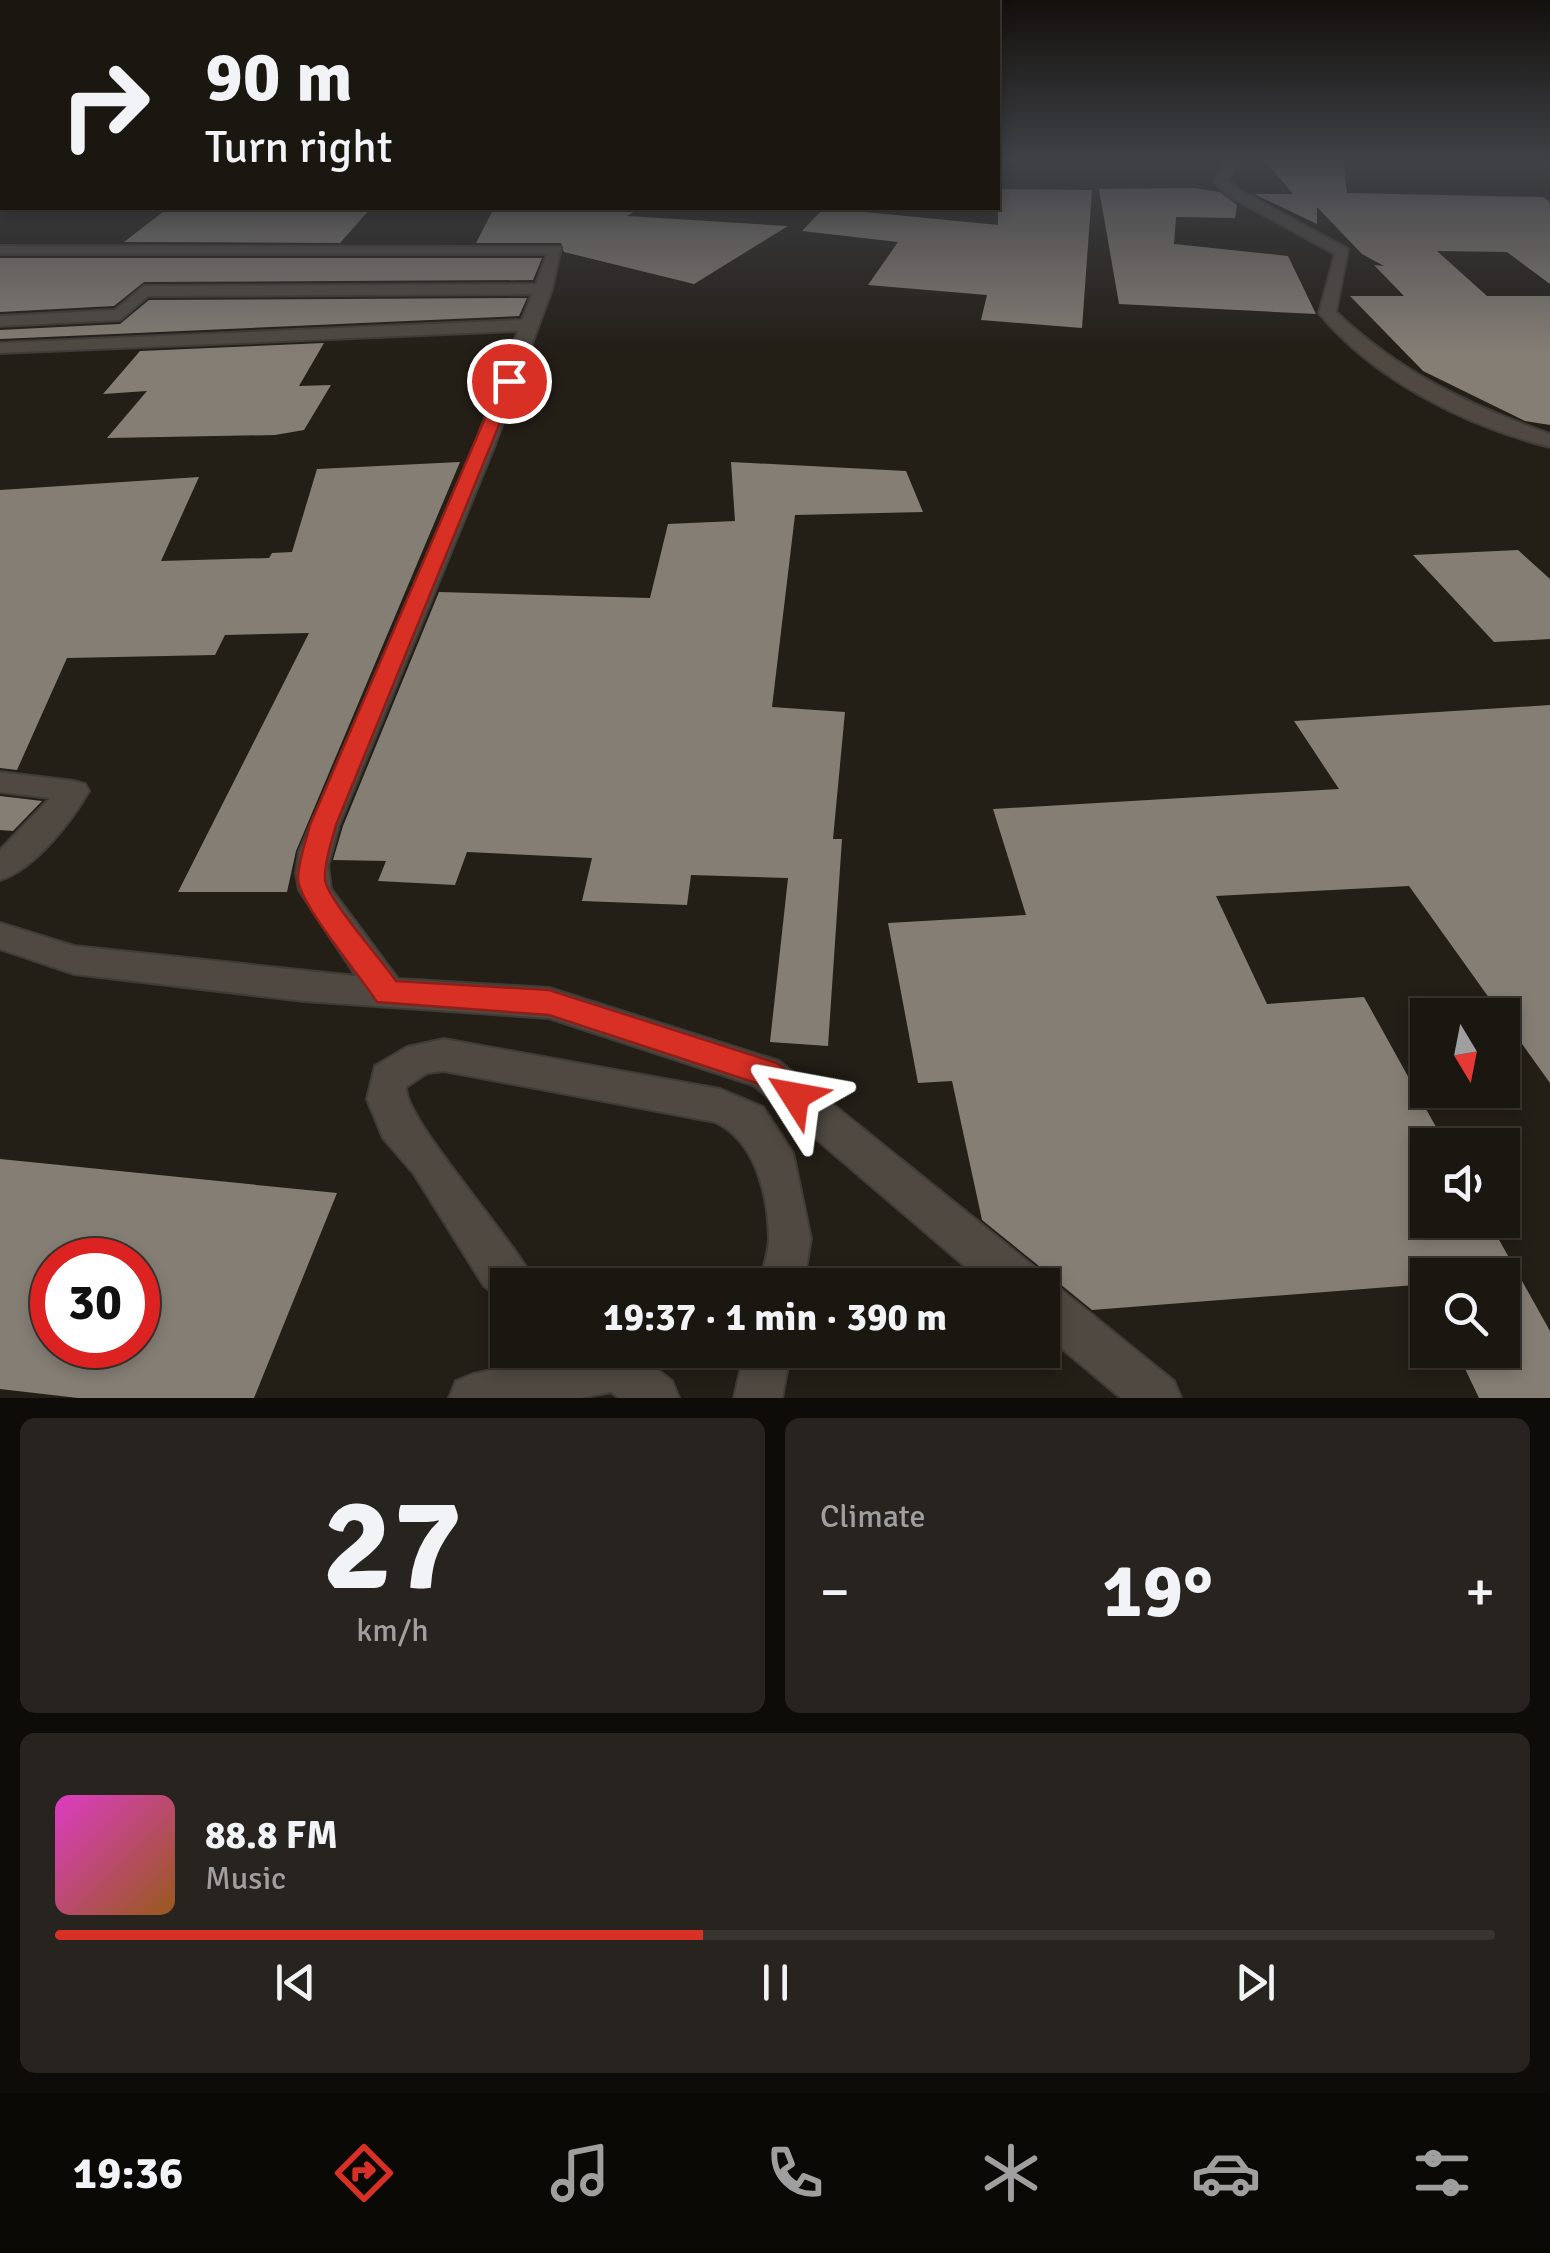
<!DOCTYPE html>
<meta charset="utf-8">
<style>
body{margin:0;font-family:Signika,sans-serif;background:#27231e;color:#f1f3f6;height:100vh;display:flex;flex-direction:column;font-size:38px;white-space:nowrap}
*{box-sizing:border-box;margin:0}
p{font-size:32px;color:#9f9f9f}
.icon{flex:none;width:55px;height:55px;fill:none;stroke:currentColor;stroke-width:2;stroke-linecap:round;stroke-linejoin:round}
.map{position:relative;height:1398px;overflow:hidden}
.panel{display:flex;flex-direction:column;gap:20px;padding:20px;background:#0e0c09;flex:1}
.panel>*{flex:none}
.banner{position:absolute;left:0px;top:0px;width:1000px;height:210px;box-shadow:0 5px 15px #0003,0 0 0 2px #383530;background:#1a1610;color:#f1f3f6;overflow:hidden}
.needle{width:65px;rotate:170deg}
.buttons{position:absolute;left:1410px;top:998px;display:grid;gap:20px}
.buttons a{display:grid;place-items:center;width:110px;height:110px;border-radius:0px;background:#1a1610;box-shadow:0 5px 15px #0003,0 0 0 2px #383530;font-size:50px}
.speed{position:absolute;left:30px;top:1238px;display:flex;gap:20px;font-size:50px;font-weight:700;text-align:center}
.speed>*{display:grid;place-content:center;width:130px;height:130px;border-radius:50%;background:#1a1610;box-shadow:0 5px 15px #0003,0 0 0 2px #383530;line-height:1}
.speed .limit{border:15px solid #d22;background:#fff;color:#111}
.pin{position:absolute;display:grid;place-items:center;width:85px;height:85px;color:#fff;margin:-42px;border:5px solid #fff;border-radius:50%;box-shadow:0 2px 10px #0007}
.me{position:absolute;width:110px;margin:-55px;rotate:304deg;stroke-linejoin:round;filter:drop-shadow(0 0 8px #0008)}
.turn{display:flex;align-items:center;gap:35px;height:210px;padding:0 40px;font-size:45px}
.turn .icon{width:130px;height:130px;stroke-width:2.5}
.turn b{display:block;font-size:70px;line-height:85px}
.big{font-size:75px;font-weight:800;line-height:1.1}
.panel .widget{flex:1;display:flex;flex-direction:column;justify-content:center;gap:15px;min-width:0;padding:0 35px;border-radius:15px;background:#27231e}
.panel .dial{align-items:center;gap:0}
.dial b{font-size:130px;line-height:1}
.song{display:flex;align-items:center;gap:30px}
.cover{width:120px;height:120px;border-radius:15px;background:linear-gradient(135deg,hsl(310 70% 55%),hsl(30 70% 35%))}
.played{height:10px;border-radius:5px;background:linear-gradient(90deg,#d93025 45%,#383530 45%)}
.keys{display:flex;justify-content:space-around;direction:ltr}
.heat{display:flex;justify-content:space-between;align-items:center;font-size:55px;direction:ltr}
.panel .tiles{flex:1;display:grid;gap:20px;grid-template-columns:1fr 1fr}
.widget:last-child{grid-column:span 2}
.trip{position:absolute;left:490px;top:1268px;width:570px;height:100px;border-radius:0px;background:#1a1610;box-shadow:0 5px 15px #0003,0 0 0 2px #383530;font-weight:800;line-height:100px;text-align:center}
.dock{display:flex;height:160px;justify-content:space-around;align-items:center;background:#0a0906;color:#9f9f9f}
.dock .icon{width:70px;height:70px}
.dock .current{color:#d93025}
.dock b{font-size:45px;color:#f1f3f6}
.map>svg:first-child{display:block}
.building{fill:#857e75;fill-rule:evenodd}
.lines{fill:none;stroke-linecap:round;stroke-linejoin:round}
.street-casing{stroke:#3f3b36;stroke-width:4}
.secondary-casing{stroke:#3f3b36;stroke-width:35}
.street{fill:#4f4941;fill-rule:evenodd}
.secondary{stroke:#82625f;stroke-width:30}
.route{fill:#d93025;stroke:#8d1f18;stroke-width:2.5}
</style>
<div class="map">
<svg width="1550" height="1398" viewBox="0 0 1550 1398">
<rect width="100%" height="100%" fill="#231e16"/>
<!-- building -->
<path class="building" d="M1263,158H1343L1347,193L1543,197L1550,202V284L1507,252L1437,251L1487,296H1550V425L1525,421L1423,371L1350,296H1404L1374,265L1384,266L1362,254L1317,207V224L1254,194H1293Z
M1194,188L1220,192L1237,205L1235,218L1176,217L1174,244L1288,256L1316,314L1119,304L1099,189Z
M998,189L1092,190L1082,328L981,320L987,295L868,285L898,242L802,231L824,208L998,225Z
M168,208H371L340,243L124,242Z
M494,208H641L627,216L788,226L694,284L564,252L561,243H476Z
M0,258H542L533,280L144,282L114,306L0,312Z
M527,298L519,316L0,339V330L120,324L149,300Z
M324,343L299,386L331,385L304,430L275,435L107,438L147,391L103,394L140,351Z
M460,462L296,851L287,892H178L309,633L225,635L215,655L67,658L17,770L0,768V490L199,477L161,561L269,558L272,553L292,552L317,469Z
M731,462L906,471L923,512L795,515L772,707L845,712L833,839H842L828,1046L770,1042L788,878L691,875L687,905L582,901L592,858L467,852L455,885L378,881L386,861L333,860L343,826L439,592L650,598L668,524L735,521Z
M1518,550L1550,579V639L1494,642L1413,555Z
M1550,705V1083L1409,886L1216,896L1267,1004L1364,997L1446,1145H1428V1220H1488L1550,1331V1398H1479L1456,1350H1502V1275H1428V1284L1092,1310L1060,1284L1044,1278L1039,1266L982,1220L952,1081L918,1083L888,923L1026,915L993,809L1339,789L1294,721Z
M0,796L42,801L13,831L0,830Z
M0,1159L337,1193L254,1398H78L0,1389ZM52,1260H138V1345H52Z"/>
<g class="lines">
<!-- street casing -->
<g class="street-casing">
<path id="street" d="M1229,158H1241L1228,180L1239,190L1348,249L1336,312C1399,372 1468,405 1550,434V447C1466,426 1374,380 1319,313L1335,254L1229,196L1214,181Z
M0,246L561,247L552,289L494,447L339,825L328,866L331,889L398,979L549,988L779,1061L1037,1269L1041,1281L1058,1287L1174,1381L1181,1398H1121L1042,1332V1285H987L753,1085L549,1018L304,1001L74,974L0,949V923L74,946L356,976L299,890L296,873L299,852L474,447L518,331L0,353V343L522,320L532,294L148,296L120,320L0,326V316L115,310L144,286L536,284L547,254H0Z
M0,772L74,781L85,784L89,791C71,822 35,869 0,880V850L50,798L0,792Z
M444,1039L720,1089L763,1107L793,1153L811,1239L803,1285H759C762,1270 769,1253 769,1238C768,1195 756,1141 715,1122L444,1071L427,1073L406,1087C404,1120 518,1243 536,1285H508V1304L484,1286L414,1174L383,1138L367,1099L375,1066L407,1047Z
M589,1350L634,1351L672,1381L679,1398H619L611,1392L581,1398H449L456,1381L473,1374Z
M745,1350H791L782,1398H734Z"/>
</g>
<!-- secondary casing -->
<g class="secondary-casing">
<path id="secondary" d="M0,185L2,184"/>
</g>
<!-- street -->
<use href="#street" class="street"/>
<!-- secondary -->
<use href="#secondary" class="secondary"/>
</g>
<!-- sky -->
<linearGradient id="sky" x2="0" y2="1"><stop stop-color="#13100c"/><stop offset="0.45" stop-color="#3f4147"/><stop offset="1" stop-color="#3f4147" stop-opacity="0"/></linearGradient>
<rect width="1550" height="354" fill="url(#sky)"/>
<!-- route -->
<path class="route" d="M509,376L517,381L336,825C332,841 324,862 325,879C326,898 382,960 396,981L549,990L777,1063L806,1087L811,1096L806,1106L795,1111L756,1083L549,1015L377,1002C360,975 298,903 298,878C298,862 306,841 310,825L501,381Z"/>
</svg>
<div class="buttons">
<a><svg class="needle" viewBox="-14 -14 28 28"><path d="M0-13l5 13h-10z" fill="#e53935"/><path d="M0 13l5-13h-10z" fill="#9f9f9f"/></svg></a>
<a><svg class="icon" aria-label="sound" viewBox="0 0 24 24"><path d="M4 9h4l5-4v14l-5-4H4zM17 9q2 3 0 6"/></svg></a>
<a><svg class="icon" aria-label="search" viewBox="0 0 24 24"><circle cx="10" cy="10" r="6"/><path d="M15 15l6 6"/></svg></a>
</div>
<div class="speed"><div class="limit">30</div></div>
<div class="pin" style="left:509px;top:381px;background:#d93025"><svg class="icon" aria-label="arrive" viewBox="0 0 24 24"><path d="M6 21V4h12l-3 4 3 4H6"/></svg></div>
<svg class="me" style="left:795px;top:1096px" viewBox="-20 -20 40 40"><path d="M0-17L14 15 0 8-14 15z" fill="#d93025" stroke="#fff" stroke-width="4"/></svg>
<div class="trip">19:37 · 1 min · 390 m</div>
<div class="banner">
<div class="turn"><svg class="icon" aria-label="right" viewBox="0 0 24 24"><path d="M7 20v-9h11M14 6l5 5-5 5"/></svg><div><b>90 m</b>Turn right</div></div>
</div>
</div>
<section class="panel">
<div class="tiles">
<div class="widget dial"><b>27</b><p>km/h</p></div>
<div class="widget"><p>Climate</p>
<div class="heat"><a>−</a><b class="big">19°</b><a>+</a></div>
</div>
<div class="widget">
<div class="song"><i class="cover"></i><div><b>88.8 FM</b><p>Music</p></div></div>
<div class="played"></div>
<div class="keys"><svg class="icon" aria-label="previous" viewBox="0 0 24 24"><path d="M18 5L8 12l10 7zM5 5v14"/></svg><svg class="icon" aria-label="pause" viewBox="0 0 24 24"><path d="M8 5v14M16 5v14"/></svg><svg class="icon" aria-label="next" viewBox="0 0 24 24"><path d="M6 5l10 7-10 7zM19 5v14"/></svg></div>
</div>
</div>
</section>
<nav class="dock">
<b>19:36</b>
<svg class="icon current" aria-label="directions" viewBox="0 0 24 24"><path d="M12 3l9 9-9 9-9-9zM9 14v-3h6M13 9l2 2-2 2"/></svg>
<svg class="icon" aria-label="music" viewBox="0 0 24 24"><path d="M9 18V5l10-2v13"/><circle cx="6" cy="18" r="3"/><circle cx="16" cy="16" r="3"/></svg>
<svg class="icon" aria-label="phone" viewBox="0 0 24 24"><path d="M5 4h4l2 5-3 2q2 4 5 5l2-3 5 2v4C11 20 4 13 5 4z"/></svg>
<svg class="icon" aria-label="climate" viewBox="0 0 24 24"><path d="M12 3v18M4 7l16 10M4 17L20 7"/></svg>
<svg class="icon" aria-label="car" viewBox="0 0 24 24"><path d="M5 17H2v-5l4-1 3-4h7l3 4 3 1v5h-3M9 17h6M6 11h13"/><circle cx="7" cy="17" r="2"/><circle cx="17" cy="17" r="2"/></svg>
<svg class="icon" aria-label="filters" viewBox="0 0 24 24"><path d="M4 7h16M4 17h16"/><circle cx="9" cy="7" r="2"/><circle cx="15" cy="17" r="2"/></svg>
</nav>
